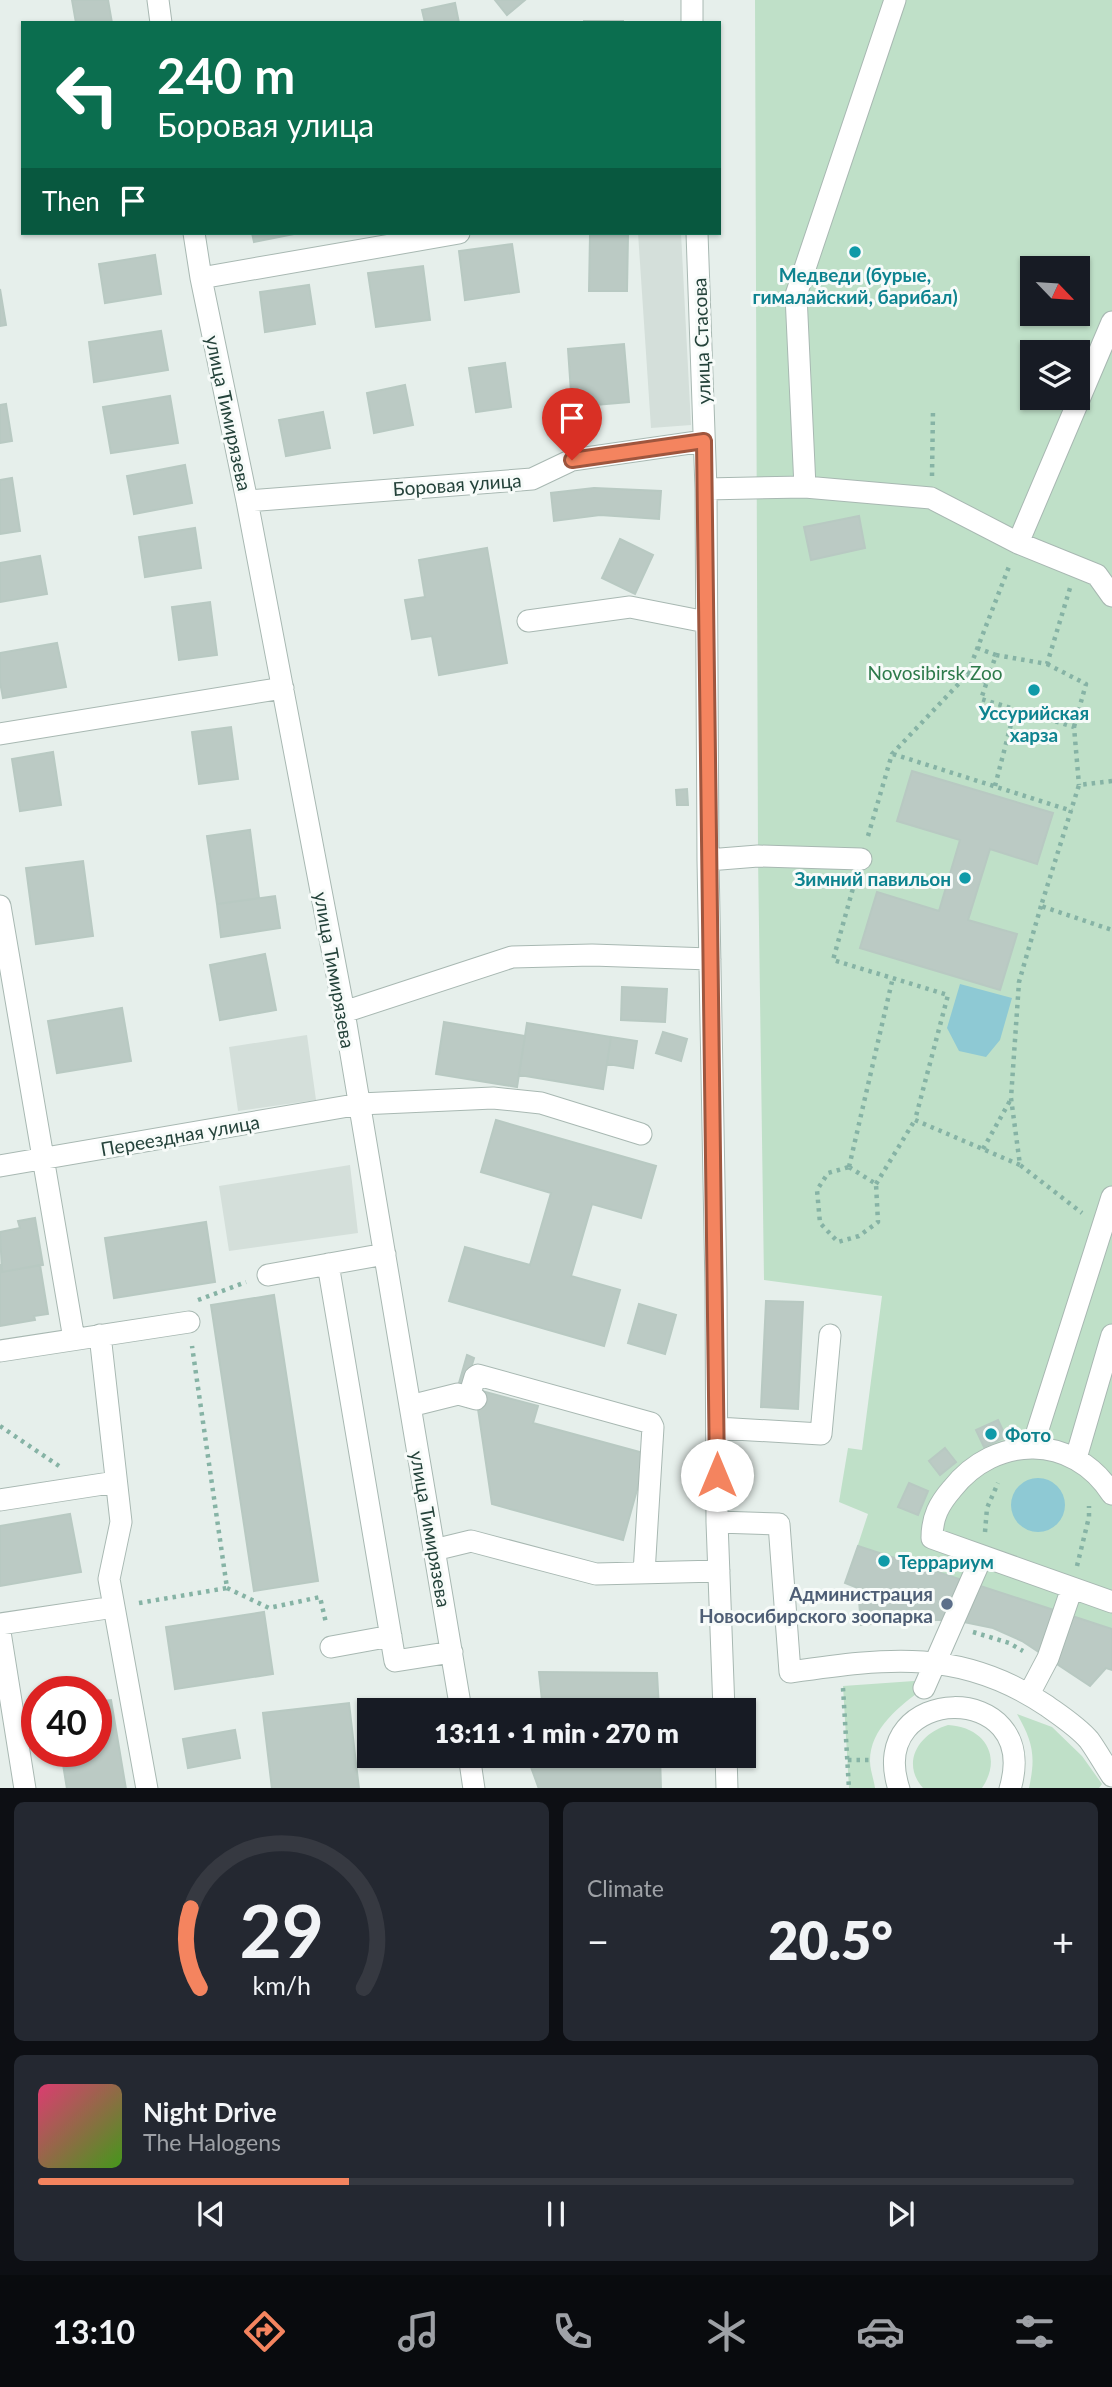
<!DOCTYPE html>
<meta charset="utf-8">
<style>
body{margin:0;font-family:Lato,sans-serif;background:#242831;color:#f1f3f6;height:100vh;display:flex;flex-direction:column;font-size:26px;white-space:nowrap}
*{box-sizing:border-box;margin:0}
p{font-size:23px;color:#9ea1a6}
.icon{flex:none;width:38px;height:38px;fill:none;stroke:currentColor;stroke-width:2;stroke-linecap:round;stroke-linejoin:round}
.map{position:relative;height:1788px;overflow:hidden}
.details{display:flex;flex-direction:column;gap:14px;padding:14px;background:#0d0f14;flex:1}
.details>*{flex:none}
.hud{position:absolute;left:21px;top:21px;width:700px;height:214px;border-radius:0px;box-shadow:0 2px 5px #0004;background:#0b6e4f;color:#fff;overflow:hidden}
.needle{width:46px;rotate:115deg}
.buttons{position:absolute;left:1020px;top:256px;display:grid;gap:14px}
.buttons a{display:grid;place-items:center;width:70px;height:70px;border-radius:0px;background:#171b24;box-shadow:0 2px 5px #0004;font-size:35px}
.speed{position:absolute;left:21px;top:1676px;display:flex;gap:14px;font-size:35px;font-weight:700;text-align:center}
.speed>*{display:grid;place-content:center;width:91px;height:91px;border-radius:50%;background:#171b24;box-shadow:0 2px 5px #0004;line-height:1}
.speed .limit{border:10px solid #d22;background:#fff;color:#111}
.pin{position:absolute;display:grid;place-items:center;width:60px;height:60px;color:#fff;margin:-72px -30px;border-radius:50% 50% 50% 0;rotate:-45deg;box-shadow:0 0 7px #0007}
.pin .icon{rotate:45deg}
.me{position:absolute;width:77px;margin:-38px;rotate:0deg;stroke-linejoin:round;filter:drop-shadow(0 0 5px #0008)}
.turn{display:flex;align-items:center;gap:24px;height:147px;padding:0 21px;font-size:32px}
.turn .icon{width:91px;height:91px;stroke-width:2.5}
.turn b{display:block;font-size:49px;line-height:60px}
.then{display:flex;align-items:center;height:66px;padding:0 21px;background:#0003;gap:14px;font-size:26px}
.big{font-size:52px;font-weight:800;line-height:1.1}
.details .card{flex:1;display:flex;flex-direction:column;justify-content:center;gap:10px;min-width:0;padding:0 24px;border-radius:10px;background:#242831}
.details .dial{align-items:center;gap:0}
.dial svg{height:182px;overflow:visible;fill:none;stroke:#363941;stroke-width:7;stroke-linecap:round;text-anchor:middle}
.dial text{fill:#f1f3f6;stroke:none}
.song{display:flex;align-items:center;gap:21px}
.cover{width:84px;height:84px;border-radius:10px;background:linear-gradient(135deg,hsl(340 70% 55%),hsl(100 70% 35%))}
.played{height:7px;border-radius:4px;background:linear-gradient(90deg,#f4845f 30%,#363941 30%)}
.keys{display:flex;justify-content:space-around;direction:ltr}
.heat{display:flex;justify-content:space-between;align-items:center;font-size:38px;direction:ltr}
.details .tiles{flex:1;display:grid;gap:14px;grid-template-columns:1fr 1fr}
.card:last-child{grid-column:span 2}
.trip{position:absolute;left:357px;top:1698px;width:399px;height:70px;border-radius:0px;background:#171b24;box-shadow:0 2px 5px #0004;font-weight:800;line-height:70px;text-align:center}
.menu{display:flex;height:112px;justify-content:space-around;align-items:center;background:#090b0e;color:#9ea1a6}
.menu .icon{width:49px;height:49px}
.menu .selected{color:#f4845f}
.menu b{font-size:32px;color:#f1f3f6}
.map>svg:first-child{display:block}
.built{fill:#d4dfda}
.green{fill:#bfe0c8;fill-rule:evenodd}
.water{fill:#8ec9d4}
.building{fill:#bbcac4;stroke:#b8c9c2;stroke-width:2}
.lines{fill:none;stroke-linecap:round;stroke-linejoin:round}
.minor-casing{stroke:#a8b8b2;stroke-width:23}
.path{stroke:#86b3a5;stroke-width:4.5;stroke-dasharray:3.5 5;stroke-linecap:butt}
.minor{stroke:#fff;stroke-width:21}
.route-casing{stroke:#9f563e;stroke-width:18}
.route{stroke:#f4845f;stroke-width:12}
.culture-dot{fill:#0f9aa8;stroke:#f7fbf9;stroke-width:2.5}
.service-dot{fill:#5c6f8a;stroke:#f7fbf9;stroke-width:2.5}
.labels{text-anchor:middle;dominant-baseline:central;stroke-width:6;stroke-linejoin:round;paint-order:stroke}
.culture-label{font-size:19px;font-weight:bold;fill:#0d838f;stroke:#f7fbf9}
.street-label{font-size:19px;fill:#24423a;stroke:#f7fbf9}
.park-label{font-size:19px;fill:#2d7a4b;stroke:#f7fbf9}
.service-label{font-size:19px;font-weight:bold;fill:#4e5e75;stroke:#f7fbf9;text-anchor:end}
</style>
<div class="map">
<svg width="1112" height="1789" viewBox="0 0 1112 1789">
<rect width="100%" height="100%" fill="#e6efeb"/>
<!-- built -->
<path class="built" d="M638,233H681L691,425L651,428Z
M307,1035L316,1100L238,1111L229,1047Z
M350,1165L358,1233L229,1251L219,1186Z"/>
<!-- green -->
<path class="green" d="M755,0H1112V1641L854,1557L868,1514L839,1502L848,1448L862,1450L882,1296L764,1280L758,856ZM1032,268H1078V313H1032ZM1032,352H1078V397H1032Z
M914,1681L924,1688C900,1706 870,1728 870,1761C870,1770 874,1780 875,1788H849L843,1686Z
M1017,1714L1052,1727L1082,1756L1102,1784L1099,1788H1029C1036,1756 1033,1742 1017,1714Z
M948,1725C985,1727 1003,1757 982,1788H923C900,1762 920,1733 948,1725Z"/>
<!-- water -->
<path class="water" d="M960,984L1012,998L1000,1040L986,1057L959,1051L947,1028Z
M1011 1505a27 27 0 1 1 54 0a27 27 0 1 1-54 0Z"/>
<!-- building -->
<path class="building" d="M72,0H108L112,23H76Z
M495,0H525L507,15Z
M455,3L459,23H425L422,10Z
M584,21H623V23H584Z
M252,233H299L254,242Z
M590,235H628L627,291H589Z
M512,244L519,292L465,300L459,251Z
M155,255L161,294L105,303L99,264Z
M423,266L430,320L376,327L368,273Z
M309,285L315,324L265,332L260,292Z
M0,289L6,325L0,326Z
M161,331L168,370L94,382L89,342Z
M624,344L629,402L572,407L568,349Z
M505,363L511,407L476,412L469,368Z
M405,385L413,425L374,433L367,393Z
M170,396L178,443L111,453L103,407Z
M6,404L12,441L0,443V405Z
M323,412L330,448L286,456L279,420Z
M185,465L192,503L134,514L127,476Z
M12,478L20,531L0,534V480Z
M594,488L661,491L659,519L600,515L554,521L551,493Z
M859,516L865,548L811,560L804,527Z
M195,528L201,568L145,577L139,537Z
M620,539L653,555L635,594L602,578Z
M487,548L507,663L439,675L432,636L412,639L405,600L425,597L419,560Z
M40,556L47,594L0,602V563Z
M210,602L217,655L179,660L172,607Z
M57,643L66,687L3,698L0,682V653Z
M231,727L238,779L199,784L192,732Z
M53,752L61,805L20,811L12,759Z
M912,771L1053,813L1037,864L990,849L968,920L1017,934L1000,990L860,948L877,892L939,911L960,840L897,821Z
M687,789L688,805H677L676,790Z
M250,830L259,898L217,904L207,836Z
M83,861L93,936L36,944L26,868Z
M275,896L280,928L221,937L217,904Z
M265,954L276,1010L220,1020L210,965Z
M622,987L667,989L665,1022L621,1020Z
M122,1008L131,1061L57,1073L48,1021Z
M444,1022L525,1036L517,1087L436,1074Z
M527,1023L611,1037L603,1089L519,1075Z
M663,1032L687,1039L681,1061L656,1053Z
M611,1037L637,1041L633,1068L607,1064Z
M496,1120L656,1166L641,1218L592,1204L571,1276L620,1290L604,1346L449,1301L465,1247L530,1265L551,1193L481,1172Z
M35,1218L43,1265L2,1272L0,1232L20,1228L18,1221Z
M206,1222L215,1282L114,1298L105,1238Z
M0,1264L2,1272L40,1265L48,1314L34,1316L35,1320L0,1326Z
M274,1295L318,1581L254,1591L211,1305Z
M766,1301L803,1302L798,1409L761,1407Z
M639,1304L676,1315L665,1354L628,1343Z
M467,1355L474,1358L466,1385L459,1383Z
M478,1390L538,1406L533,1423L647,1454L623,1540L492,1504L478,1409Z
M998,1420L1006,1437L984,1447L976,1430Z
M945,1448L956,1462L940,1475L929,1461Z
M909,1483L928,1491L918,1515L898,1507Z
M70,1514L81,1572L0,1586V1526Z
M858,1546L1112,1629V1670L1106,1668L1090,1686L1022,1641L993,1628L954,1620H915L861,1625L858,1588L845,1583Z
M264,1612L273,1674L175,1689L166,1627Z
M539,1672L657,1673L659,1710H543Z
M111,1700L126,1789H67L61,1752H96V1702Z
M349,1703L359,1789H272L263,1713Z
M235,1730L240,1758L188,1768L183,1739Z
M530,1755H660L661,1789H539L531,1767Z"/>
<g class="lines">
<!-- minor casing -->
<g class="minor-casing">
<path id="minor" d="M158,0L161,23
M692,0V23
M194,233L201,278L247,501L344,1012L461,1710
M697,233L706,489L708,860L716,1289L717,1522L724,1710
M201,278L459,233
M1112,322L1018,543L1097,575L1112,596
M805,487L796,295L895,0
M706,489L805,487L931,498L1018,543
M247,501L532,479L572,460L704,441
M528,621L630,607L706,622
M0,734L283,688
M708,860L758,856L861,859
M0,906L74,1339
M344,1012L512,957L592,955L710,959
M0,1166L360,1104L493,1098L541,1103L641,1134
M328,1264L395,1661L452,1652
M268,1275L385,1254
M100,1335L121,1522L109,1579L147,1789
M0,1351L189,1322
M469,1397L475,1377L478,1375L651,1423L653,1427L644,1573
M410,1406L458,1394L476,1399
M717,1428L821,1434L830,1335
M1032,1448L1112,1197
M1076,1458L1112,1335
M1112,1494C1073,1433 995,1434 952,1489C939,1504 932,1517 932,1538L1112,1602
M0,1500L116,1482
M717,1522L779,1524L790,1672C888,1658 961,1648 1047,1706C1061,1716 1078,1727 1089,1740C1097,1751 1104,1764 1112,1776
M434,1550L471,1541L596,1574L719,1571
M0,1624L114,1607
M0,1632L25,1789
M331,1647L391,1636
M924,1688L982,1556
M1029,1694L1048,1658L1072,1588
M469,1755L474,1789
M726,1755L727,1789
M899,1789C864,1683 1043,1678 1010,1789"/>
</g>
<!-- path -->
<path class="path" d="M932,476L933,410
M977,648L996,655L981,699L1074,727L1079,785
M996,655L1047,664L1070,588
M1047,664L1086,684L1074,727
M967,675L986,682
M893,754L1072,811
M1112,781L1079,785L1041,906L1112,930
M995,786L1015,709
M868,836L892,754L967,675L1010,564
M855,881L833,960L948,995L915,1120L1020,1165
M1041,906L1019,982L1011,1098L1020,1165L1082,1213
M983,1149L1011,1099
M849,1167L876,1184L878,1222L859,1236L838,1242L820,1223L817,1190L828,1173Z
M849,1167L893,977
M876,1184L915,1120
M198,1300L246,1282
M0,1426L59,1466
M985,1532L987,1508L998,1483
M1077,1566L1089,1517V1506
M227,1588L269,1608L320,1597L326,1623
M139,1603L227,1588L192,1346
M973,1632L1009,1643L1023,1651
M843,1688L849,1789
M848,1760H870"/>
<!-- minor -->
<use href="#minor" class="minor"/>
</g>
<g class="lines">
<!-- route casing -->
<g class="route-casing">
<path id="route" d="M572,460L704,441L717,1475"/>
</g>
<!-- route -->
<use href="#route" class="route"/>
</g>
<!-- markers -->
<g class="culture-dot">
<circle cx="855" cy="252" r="7"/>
<circle cx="1034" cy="690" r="7"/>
<circle cx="965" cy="878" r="7"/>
<circle cx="991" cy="1434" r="7"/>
<circle cx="884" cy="1561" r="7"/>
</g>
<circle class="service-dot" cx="947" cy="1604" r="7"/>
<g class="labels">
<!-- culture labels -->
<g class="culture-label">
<text x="855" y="274">Медведи (бурые,<tspan x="855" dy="22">гималайский, барибал)</tspan></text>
<text x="1034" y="712">Уссурийская<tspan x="1034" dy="22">харза</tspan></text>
<text x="951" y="878" text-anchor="end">Зимний павильон</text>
<text x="1005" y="1434" text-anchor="start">Фото</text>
<text x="898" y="1561" text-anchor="start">Террариум</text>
</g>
<!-- street labels -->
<g class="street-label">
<text transform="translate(701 341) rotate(-92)">улица Стасова</text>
<text transform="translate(229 413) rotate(78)">улица Тимирязева</text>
<text transform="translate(457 484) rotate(-4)">Боровая улица</text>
<text transform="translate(335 970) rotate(80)">улица Тимирязева</text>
<text transform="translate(180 1135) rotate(-10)">Переездная улица</text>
<text transform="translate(431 1529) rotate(80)">улица Тимирязева</text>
</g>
<!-- park labels -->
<g class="park-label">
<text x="935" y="672">Novosibirsk Zoo</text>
</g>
<!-- service labels -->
<g class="service-label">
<text x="933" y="1593">Администрация<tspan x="933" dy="22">Новосибирского зоопарка</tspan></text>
</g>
</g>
</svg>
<div class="buttons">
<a><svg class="needle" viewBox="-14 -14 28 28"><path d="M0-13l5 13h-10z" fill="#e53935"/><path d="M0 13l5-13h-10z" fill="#9ea1a6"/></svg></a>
<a><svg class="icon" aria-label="layers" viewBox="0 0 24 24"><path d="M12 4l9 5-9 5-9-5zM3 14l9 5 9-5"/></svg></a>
</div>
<div class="speed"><div class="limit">40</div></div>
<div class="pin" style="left:572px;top:460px;background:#d93025"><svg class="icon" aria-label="arrive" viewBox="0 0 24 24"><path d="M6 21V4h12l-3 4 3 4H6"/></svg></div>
<svg class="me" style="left:717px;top:1475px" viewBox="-20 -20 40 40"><circle r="19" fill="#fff"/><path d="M0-13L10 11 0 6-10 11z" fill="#f4845f"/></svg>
<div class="trip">13:11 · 1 min · 270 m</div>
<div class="hud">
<div class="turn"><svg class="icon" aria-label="left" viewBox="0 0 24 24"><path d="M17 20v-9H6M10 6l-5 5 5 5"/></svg><div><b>240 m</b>Боровая улица</div></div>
<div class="then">Then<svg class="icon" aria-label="arrive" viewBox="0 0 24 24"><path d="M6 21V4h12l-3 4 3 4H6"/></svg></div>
</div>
</div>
<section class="details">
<div class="tiles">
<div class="card dial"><svg viewBox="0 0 100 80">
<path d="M14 69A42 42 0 1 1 86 69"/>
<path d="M14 69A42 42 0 0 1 10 34" stroke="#f4845f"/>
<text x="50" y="56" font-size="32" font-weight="700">29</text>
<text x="50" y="72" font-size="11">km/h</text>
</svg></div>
<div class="card"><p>Climate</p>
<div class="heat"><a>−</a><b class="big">20.5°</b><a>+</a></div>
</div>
<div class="card">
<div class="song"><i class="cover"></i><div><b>Night Drive</b><p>The Halogens</p></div></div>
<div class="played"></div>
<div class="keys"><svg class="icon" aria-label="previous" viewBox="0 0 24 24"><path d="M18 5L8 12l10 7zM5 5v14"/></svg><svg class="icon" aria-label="pause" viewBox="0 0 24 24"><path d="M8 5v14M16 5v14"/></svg><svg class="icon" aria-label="next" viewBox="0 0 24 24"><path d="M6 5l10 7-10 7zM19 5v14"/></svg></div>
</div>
</div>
</section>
<nav class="menu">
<b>13:10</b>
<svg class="icon selected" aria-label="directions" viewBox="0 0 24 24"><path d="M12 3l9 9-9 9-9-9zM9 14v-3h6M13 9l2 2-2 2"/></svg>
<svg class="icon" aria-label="music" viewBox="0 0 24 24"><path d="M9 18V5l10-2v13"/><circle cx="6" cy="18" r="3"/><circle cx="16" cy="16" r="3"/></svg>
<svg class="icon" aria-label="phone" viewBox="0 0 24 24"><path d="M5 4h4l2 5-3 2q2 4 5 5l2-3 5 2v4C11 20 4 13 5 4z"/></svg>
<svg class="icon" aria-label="climate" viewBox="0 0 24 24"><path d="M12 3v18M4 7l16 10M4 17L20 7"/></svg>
<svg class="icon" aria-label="car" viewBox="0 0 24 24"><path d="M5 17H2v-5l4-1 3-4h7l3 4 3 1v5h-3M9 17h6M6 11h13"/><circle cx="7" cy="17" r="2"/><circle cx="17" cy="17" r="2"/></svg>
<svg class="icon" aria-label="filters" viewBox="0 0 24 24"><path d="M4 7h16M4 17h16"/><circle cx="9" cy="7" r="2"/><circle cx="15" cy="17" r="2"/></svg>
</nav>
